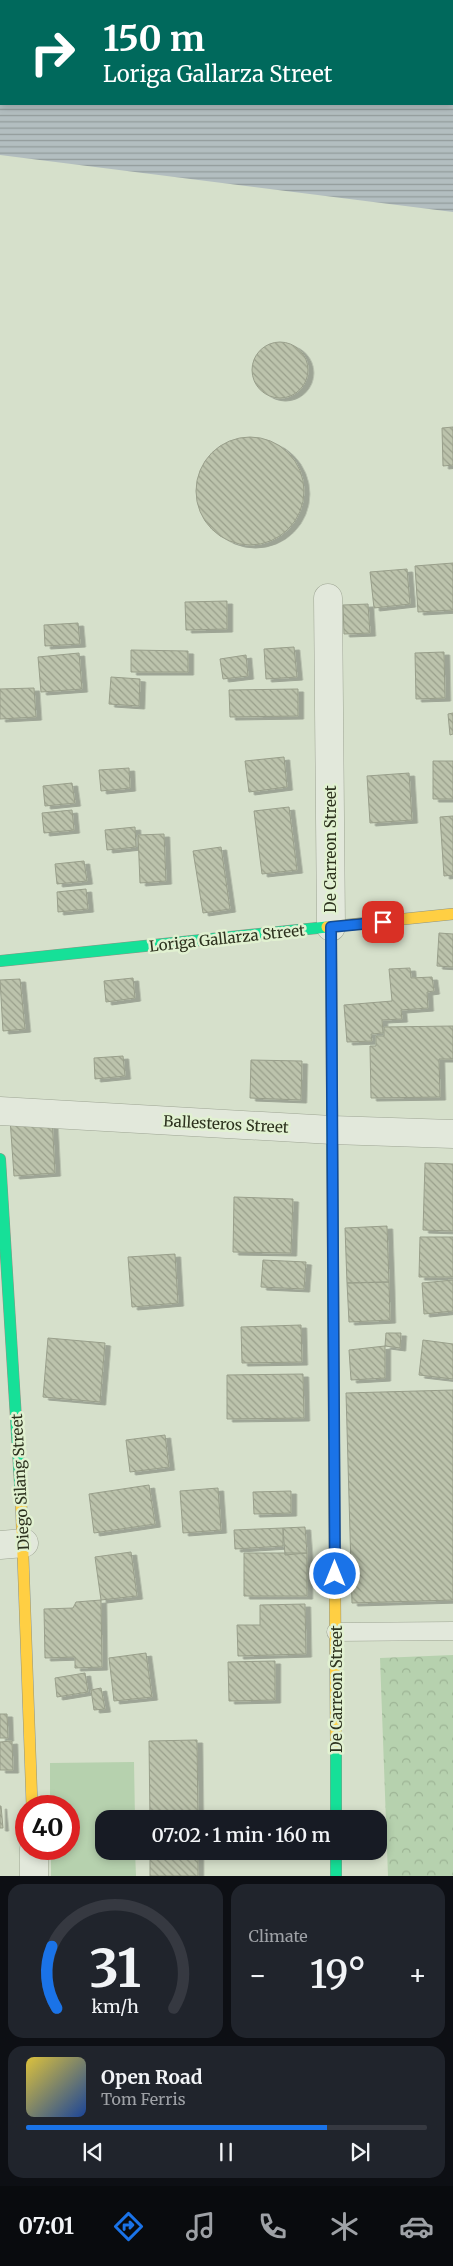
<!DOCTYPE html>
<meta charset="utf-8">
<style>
body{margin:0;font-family:Merriweather,serif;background:#20242c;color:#f1f3f6;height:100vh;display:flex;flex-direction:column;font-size:19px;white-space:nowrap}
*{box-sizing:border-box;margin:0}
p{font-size:16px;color:#9ea1a6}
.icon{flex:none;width:28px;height:28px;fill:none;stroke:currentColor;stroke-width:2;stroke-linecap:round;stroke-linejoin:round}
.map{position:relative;height:1876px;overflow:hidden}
.side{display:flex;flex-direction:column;gap:8px;padding:8px;background:#0d0f14;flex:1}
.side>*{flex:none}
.banner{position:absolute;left:0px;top:0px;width:454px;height:105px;box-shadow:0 2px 8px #0003;background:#00695c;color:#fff;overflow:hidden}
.speed{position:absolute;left:15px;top:1795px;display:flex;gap:10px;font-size:25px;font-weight:700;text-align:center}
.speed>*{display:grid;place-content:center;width:65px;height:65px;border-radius:50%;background:#171b24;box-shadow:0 2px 8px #0003;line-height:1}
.speed .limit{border:8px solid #d22;background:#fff;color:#111}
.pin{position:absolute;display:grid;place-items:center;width:42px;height:42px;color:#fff;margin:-21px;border-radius:10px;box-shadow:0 2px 8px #0006}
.me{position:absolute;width:55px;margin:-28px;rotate:0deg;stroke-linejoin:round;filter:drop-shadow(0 0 4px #0008)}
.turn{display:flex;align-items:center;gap:18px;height:105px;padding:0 20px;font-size:22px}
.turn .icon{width:65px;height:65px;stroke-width:2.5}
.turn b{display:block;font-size:35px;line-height:42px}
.big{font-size:38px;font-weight:600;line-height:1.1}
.side .tile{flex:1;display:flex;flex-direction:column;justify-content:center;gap:8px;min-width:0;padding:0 18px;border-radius:15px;background:#20242c}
.side .dial{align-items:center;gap:0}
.dial svg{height:130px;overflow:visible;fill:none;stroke:#363941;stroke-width:7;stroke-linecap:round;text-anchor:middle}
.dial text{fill:#f1f3f6;stroke:none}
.song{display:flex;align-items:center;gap:15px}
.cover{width:60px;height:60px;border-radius:8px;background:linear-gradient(135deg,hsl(50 70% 55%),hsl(220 70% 35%))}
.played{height:5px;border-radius:2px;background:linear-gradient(90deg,#1a73e8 75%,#363941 75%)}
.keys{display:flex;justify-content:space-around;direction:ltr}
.heat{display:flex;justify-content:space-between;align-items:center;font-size:28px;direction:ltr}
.side .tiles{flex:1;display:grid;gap:8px;grid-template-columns:1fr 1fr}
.tile:last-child{grid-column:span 2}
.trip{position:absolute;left:95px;top:1810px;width:292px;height:50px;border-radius:15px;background:#171b24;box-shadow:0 2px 8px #0003;font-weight:600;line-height:50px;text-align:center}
.dock{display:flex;height:80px;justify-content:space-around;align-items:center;background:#090b0e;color:#9ea1a6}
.dock .icon{width:35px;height:35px}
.dock .active{color:#1a73e8}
.dock b{font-size:22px;color:#f1f3f6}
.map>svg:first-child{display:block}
.grass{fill:#b6d1ae}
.forest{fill:url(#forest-crowns)}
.water{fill:url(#water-rules);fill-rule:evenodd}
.building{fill:url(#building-back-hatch);stroke:#999f8b;filter:url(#shadow)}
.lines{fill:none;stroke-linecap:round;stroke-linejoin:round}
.lane-casing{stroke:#9ea594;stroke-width:19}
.street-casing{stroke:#9ea594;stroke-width:29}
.fast-casing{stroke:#8e9484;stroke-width:12}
.slow-casing{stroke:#8e9484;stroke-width:12}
.lane{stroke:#e2e8db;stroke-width:18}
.street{stroke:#e2e8db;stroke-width:28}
.fast{stroke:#16e098;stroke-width:11}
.slow{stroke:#ffcf43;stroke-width:11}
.route-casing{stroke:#114b97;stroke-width:12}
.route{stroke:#1a73e8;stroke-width:9}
.labels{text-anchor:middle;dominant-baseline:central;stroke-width:5;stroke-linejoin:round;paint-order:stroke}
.street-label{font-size:15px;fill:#2d321e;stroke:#e1f1d1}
</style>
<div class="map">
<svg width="453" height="1876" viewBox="0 0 453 1876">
<defs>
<pattern id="forest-crowns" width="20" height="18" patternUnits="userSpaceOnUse" patternTransform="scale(1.25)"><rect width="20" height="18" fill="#b6d1ae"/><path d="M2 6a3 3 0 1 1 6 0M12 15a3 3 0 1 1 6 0" fill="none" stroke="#9db495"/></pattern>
<pattern id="water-rules" width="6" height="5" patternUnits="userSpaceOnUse" patternTransform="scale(1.25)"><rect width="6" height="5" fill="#b3bec0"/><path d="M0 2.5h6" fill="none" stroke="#929b9b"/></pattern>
<pattern id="building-back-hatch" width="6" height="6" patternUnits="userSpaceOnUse" patternTransform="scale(1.25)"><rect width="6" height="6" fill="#bcc3ac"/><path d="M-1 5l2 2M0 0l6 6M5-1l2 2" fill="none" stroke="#999f8b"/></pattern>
<filter id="shadow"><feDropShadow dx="5.5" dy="3" stdDeviation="0" flood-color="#0004"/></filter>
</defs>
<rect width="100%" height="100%" fill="#d6e0cb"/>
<!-- grass -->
<path class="grass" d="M134,1762L135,1819H104V1851H135L136,1876H51V1849H69V1806H50V1763Z"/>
<!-- forest -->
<path class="forest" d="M453,1655V1876H388L380,1658Z"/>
<!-- water -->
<path class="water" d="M0,0H453V212L0,155ZM1,1H452V104H1Z"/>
<!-- building -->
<path class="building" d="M252 370a28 28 0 1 1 56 0a28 28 0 1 1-56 0Z
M453,427V465L443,466L442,428Z
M196 491a54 54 0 1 1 108 0a54 54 0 1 1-108 0Z
M453,563V610L418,612L415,566Z
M407,569L410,604L374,608L370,572Z
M227,601V629L186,630L185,602Z
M368,604L370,633L344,634L343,605Z
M78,623L80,644L45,646L44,625Z
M294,647L297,677L266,679L264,649Z
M131,650L188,651V672H131Z
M444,652L445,698L416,699L415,653Z
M79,653L82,689L41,692L38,657Z
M246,655L248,676L223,679L220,659Z
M111,677L140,679L139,706L109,704Z
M34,688L36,717L0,719V689Z
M298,689V716L230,717L229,690Z
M453,713V734L450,735L448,714Z
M284,757L287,787L249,792L245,761Z
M433,761H453V799H433Z
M129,768L130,788L101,791L99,770Z
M409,773L412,820L370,823L367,776Z
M72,783L75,803L45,806L43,786Z
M289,807L297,870L262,874L254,811Z
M72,810L74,830L44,833L42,813Z
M453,816V875L444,876L440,817Z
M135,827L136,847L107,850L105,830Z
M164,834L166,881L140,883L138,835Z
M221,847L230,909L203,913L193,851Z
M84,861L87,881L57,884L55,864Z
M86,889L88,909L58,912L57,892Z
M439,933L453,934V967L437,966Z
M410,968L411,978L432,977L434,991L427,992L428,1008L401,1010L402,1019L382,1020L383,1033L371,1034L372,1041L347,1042L344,1005L392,1001L389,969Z
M133,978L135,998L106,1002L104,981Z
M20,979L25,1029L3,1031L0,980Z
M453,1026V1059H439L440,1097L371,1098L370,1046H376V1036H384V1027Z
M123,1056L125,1076L95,1079L94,1058Z
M251,1060L302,1061L301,1100L250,1098Z
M52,1117L55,1173L14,1176L10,1119Z
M425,1163L453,1164V1231L423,1230Z
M234,1197L293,1199L291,1253L233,1252Z
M387,1226L389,1282L347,1283L345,1228Z
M420,1237H453V1277H419Z
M175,1254L178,1303L132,1307L128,1257Z
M263,1260L306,1262L304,1289L261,1287Z
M453,1280V1311L424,1314L422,1283Z
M389,1282L390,1320L349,1322L347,1283Z
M301,1325L302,1362L242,1363L241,1327Z
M386,1333H401L400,1348L385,1346Z
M48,1338L105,1343L100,1402L43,1397Z
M423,1340L453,1344V1379L419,1375Z
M385,1346V1378L351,1380L349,1350Z
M303,1374L304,1418L227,1419V1375Z
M453,1390V1600L352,1603L346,1393Z
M165,1435L169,1467L130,1472L126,1440Z
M149,1485L155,1524L94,1533L89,1494Z
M218,1488L221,1530L183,1533L180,1491Z
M291,1491V1513L254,1514L253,1492Z
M305,1527L307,1553L285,1555L283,1528Z
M283,1528V1546L235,1549L234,1530Z
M131,1552L137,1596L101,1600L95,1557Z
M244,1553H307V1596H244Z
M101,1600L102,1667L75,1668V1657L45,1658L44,1609L73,1608L76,1602Z
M305,1604L306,1654L238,1656L237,1625H260V1605Z
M146,1653L152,1697L114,1701L109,1658Z
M275,1661V1700L229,1701L228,1662Z
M85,1673L88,1692L57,1697L55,1678Z
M101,1688L105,1709L94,1710L91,1690Z
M0,1714H7L8,1738H0Z
M197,1740L198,1819H150L149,1741Z
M12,1741L13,1770H0V1742Z
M0,1806H1L3,1828H0Z
M150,1851H198V1876H150Z"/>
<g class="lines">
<!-- lane casing -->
<g class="lane-casing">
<path id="lane" d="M336,1632L453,1631"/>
</g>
<!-- street casing -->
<g class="street-casing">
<path id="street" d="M328,598L331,927
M0,1111L332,1130L453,1134
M0,1545L24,1543
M34,1849V1876"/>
</g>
<!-- fast casing -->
<g class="fast-casing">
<path id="fast" d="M331,927L334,1441
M0,961L327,927
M0,1159L21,1500
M336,1744V1819
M336,1851V1876"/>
</g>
<!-- slow casing -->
<g class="slow-casing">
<path id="slow" d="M327,927L453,914
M334,1441L336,1744
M21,1500L32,1806"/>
</g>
<!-- lane -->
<use href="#lane" class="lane"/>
<!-- street -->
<use href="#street" class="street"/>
<!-- fast -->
<use href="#fast" class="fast"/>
<!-- slow -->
<use href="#slow" class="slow"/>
</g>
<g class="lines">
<!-- route casing -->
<g class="route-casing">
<path id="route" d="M335,1574L331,927L383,922"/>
</g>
<!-- route -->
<use href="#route" class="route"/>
</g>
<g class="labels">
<!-- street labels -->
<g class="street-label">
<text transform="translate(330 849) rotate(-90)">De Carreon Street</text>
<text transform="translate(227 938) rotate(-6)">Loriga Gallarza Street</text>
<text transform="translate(226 1124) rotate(3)">Ballesteros Street</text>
<text transform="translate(20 1482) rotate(-93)">Diego Silang Street</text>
<text transform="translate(336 1689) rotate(-90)">De Carreon Street</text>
</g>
</g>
</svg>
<div class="speed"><div class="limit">40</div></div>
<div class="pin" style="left:383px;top:922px;background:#d93025"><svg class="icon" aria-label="arrive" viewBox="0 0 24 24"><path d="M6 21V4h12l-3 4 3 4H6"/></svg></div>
<svg class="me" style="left:335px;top:1574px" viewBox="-20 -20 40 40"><circle r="17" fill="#1a73e8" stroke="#fff" stroke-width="3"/><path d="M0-11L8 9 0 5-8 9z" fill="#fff"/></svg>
<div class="trip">07:02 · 1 min · 160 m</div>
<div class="banner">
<div class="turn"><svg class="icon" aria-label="right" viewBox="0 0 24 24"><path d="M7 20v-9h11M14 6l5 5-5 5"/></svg><div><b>150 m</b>Loriga Gallarza Street</div></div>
</div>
</div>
<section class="side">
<div class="tiles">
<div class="tile dial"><svg viewBox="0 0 100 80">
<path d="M14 69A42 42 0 1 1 86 69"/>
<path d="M14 69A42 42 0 0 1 11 31" stroke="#1a73e8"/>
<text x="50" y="56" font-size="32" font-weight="700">31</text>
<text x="50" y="72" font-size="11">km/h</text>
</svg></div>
<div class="tile"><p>Climate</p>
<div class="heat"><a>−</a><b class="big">19°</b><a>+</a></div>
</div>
<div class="tile">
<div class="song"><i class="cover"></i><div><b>Open Road</b><p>Tom Ferris</p></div></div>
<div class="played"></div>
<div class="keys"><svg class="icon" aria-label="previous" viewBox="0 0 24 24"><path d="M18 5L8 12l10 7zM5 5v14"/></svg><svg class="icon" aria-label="pause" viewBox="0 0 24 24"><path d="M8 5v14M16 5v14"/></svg><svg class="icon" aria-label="next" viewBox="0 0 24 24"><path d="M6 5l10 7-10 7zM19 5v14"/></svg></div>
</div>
</div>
</section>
<nav class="dock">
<b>07:01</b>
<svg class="icon active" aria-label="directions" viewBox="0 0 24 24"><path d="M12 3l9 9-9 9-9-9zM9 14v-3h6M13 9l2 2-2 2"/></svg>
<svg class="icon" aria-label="music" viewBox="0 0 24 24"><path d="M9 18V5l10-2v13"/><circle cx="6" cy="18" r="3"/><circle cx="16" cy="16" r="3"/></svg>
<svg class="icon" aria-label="phone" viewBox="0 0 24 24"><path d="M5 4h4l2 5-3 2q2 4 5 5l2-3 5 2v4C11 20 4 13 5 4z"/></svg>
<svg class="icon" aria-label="climate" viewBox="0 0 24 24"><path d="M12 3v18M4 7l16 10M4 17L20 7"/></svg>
<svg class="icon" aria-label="car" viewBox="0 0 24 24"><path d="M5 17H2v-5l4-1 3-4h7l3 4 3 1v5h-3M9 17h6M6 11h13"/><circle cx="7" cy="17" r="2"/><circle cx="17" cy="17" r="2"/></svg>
</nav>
